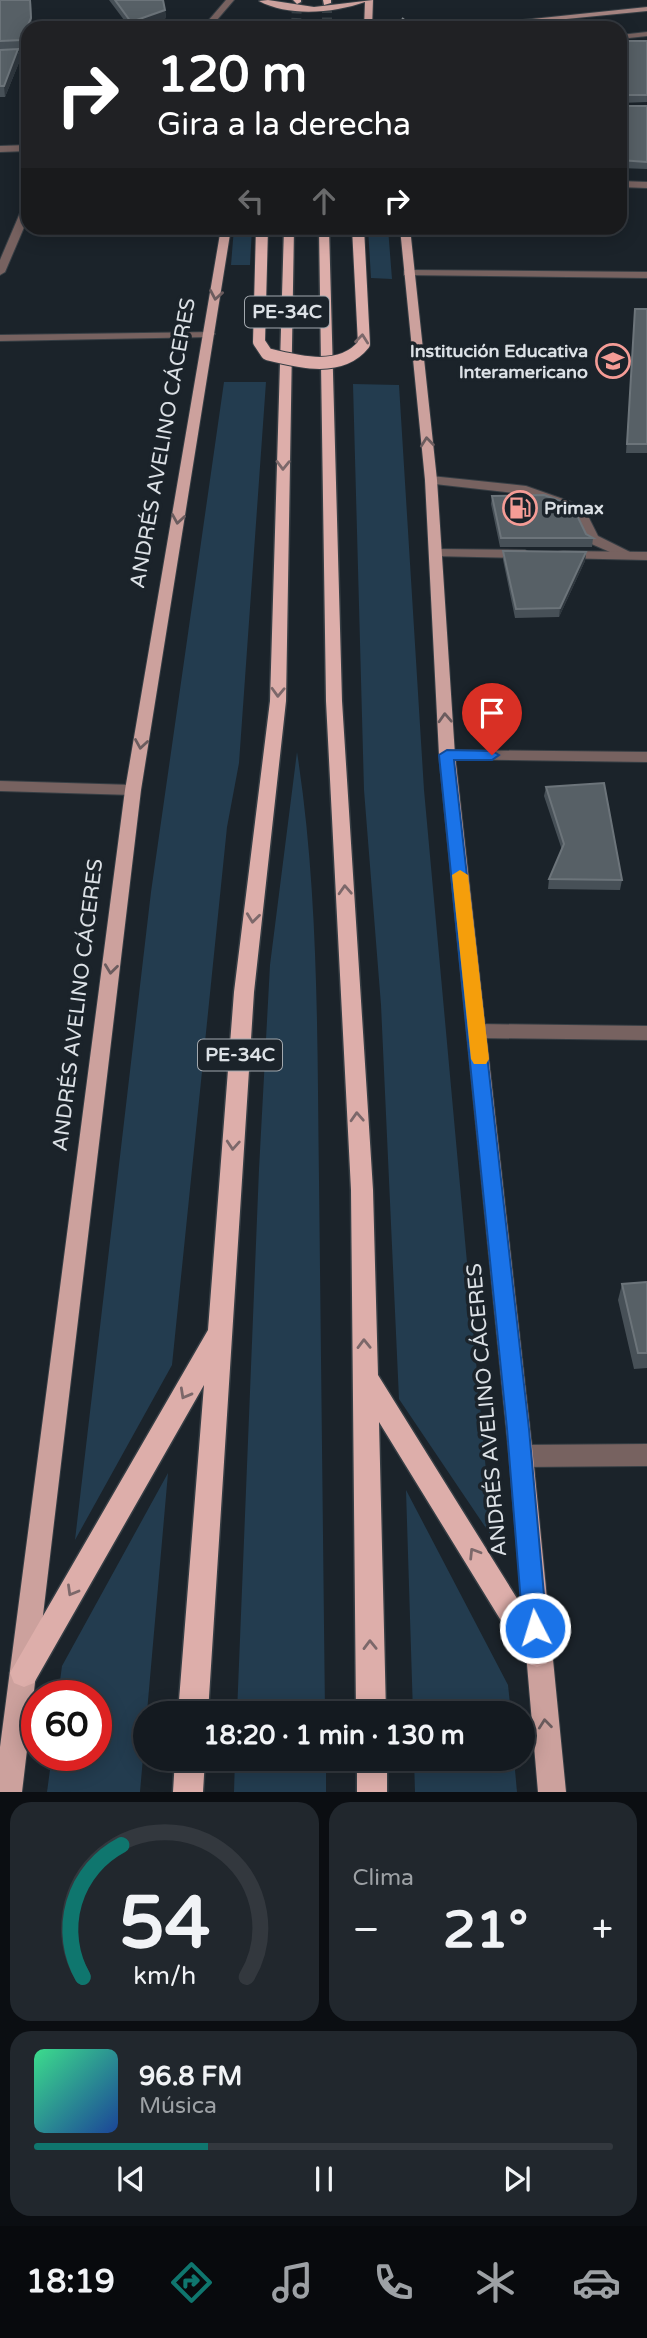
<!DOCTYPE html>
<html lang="es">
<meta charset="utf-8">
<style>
body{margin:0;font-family:"Varela Round",sans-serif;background:#21272d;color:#f1f3f6;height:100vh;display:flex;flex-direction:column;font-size:26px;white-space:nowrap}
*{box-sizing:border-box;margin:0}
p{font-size:23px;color:#9da1a5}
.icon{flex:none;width:38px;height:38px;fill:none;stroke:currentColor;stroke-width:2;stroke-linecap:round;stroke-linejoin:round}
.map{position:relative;height:1792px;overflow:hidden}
.drawer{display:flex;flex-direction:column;gap:10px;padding:10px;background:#0b0e12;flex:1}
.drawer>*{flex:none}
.top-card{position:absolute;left:21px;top:21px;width:606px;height:214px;border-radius:21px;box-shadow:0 4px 18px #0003,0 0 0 2px #33383e;background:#202124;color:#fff;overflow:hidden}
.speed{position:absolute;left:21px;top:1680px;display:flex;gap:14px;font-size:35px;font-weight:700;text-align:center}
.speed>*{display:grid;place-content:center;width:91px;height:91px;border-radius:50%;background:#141a20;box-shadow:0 4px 18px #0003,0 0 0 2px #33383e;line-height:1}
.speed .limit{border:10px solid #d22;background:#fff;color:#111}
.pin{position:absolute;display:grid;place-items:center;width:60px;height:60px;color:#fff;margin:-72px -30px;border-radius:50% 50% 50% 0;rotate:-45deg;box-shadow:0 0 7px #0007}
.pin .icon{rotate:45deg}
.me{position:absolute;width:77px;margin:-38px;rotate:355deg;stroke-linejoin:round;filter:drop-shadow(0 0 5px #0008)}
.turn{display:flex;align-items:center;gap:24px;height:147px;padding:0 21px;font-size:32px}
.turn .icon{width:91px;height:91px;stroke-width:2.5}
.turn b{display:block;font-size:49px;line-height:60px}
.lanes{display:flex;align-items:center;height:66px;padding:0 21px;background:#0003;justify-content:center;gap:35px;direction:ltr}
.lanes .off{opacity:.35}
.big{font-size:52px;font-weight:700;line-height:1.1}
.drawer .widget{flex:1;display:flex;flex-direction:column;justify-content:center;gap:10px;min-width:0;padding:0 24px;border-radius:21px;background:#21272d}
.drawer .dial{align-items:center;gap:0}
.dial svg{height:182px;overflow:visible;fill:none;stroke:#33383e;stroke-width:7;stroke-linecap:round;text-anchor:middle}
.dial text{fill:#f1f3f6;stroke:none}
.song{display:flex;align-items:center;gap:21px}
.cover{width:84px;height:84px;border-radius:10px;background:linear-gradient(135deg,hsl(150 70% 55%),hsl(220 70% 35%))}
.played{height:7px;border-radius:4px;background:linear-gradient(90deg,#0f766e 30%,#33383e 30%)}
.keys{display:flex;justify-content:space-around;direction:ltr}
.heat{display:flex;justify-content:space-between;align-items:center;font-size:38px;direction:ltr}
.drawer .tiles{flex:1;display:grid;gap:10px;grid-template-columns:1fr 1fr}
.widget:last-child{grid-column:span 2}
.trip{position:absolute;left:133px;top:1701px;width:402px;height:70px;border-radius:35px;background:#141a20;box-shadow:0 4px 18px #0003,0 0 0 2px #33383e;font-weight:700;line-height:70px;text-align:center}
.menu{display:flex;height:112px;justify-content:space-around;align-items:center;background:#080a0d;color:#9da1a5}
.menu .icon{width:49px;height:49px}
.menu .selected{color:#0f766e}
.menu b{font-size:32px;color:#f1f3f6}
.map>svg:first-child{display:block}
.green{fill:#233c4f}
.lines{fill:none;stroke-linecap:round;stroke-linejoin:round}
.trunk-tunnel{stroke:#384046;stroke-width:10;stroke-dasharray:10 4.5;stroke-linecap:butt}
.service-casing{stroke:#363e44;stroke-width:2}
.minor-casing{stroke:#363e44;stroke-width:2}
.secondary-casing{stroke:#363e44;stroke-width:2}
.primary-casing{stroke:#363e44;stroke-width:2}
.trunk-casing{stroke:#363e44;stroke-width:3}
.path{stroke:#848a90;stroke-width:2;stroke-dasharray:2.5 2;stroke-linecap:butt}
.service{fill:#776260;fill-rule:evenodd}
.minor{fill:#776260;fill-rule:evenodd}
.secondary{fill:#a78582;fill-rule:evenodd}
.primary{fill:#cca19d;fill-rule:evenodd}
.trunk{fill:#ddaeaa;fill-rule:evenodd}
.trunk-bridge-casing{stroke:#363e44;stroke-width:14;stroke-linecap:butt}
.trunk-bridge{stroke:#ddaeaa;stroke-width:12}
.wall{fill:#475057}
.shaded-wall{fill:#2f373e}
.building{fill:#576066;stroke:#6c747a;stroke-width:2}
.oneway{stroke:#6b5c5e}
.oneway2{stroke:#7c686a}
.route{fill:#1a73e8;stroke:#114b97;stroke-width:2}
.slow{fill:#f59e0b}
.labels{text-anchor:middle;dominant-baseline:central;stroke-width:7;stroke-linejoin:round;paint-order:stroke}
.far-poi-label{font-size:18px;font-weight:bold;fill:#dce1e6;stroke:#1b232a;text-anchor:end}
.shield{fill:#1b232a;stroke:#a2a8ae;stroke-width:2}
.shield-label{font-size:19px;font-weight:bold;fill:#dce1e6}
.street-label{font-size:21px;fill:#dce1e6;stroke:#1b232a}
</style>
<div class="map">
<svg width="647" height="1792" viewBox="0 0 647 1792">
<rect width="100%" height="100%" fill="#1b232a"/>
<!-- green -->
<path class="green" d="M234,228H252L250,265H231Z
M368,228H388L392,279L371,278Z
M224,382H266L239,763L227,827L172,1365L75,1540L151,892Z
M353,384L399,385L424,790L492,1537L399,1399L381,1005L364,790Z
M297,752C319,893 317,1038 319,1180C321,1357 323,1535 325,1713H237L259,1169L270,965Z
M168,1473L140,1792H47L52,1755H96V1696H58L62,1666Z
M406,1490L508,1685L511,1713H413Z
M235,1759H326V1792H234Z
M414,1759H514L517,1792H415Z"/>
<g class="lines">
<!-- trunk-tunnel -->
<path class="trunk-tunnel" d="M327,3V28
M296,28L297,2"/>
<!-- service casing -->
<g class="service-casing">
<path id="service" d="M226,0H234L210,28H202Z
M431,476L526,486L583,506L598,536L638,556L636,559H626L587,542L573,512L524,494L426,483L425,480Z"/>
</g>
<!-- minor casing -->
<g class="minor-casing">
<path id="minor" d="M647,32V36L620,39V35Z
M28,145V151L0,152V146Z
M620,181L647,182V188L620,187Z
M28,203V218L5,272L0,275V260L23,206Z
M408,270L647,272V278L404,275V271Z
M213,332L215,334L209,337L0,341V335Z
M437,549L525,550L532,554L525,558L432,556V550Z
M563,551L647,552V560L558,558V552Z
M447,750L647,752V762L441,759L439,755L441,751Z
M0,781L133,785L141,790L133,795L0,791Z
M477,1024L647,1026V1040L477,1038L470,1036L467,1031L470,1026Z
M647,1444V1466L521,1467L513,1464L509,1456L513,1448L521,1445Z"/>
</g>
<!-- secondary casing -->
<g class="secondary-casing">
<path id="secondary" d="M647,7V11L474,28H446Z
M28,53V57L0,58V54Z"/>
</g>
<!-- primary casing -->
<g class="primary-casing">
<path id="primary" d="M268,0L314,7L373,0L372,28H364L365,2C334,13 289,17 259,1Z
M308,20L354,26L358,28L308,24L268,28Z
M221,228H231L141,790L22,1792H0V1747L125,790Z
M400,228H410L437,480L455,755L533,1456L566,1792H538L509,1456L439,755L425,480Z"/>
</g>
<!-- trunk casing -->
<g class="trunk-casing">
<path id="trunk" d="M293,0H301V2L297,4Z
M323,0H331V3L324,5Z
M284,228H294L286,701L254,992L208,1713H178L204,1385L34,1683L24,1687L14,1683L10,1673L208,1330L234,992L270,701Z
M319,228H329L342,701L373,1190L378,1375L551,1653L547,1663L537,1667L527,1663L379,1422L386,1713H356L351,1190L326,701Z
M175,1759H205L203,1792H173Z
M357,1759H387V1792H357Z"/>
</g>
<!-- path -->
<path class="path" d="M402,18L409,23H422"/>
<!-- service -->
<use href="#service" class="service"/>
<!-- minor -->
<use href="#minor" class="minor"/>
<!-- secondary -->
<use href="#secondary" class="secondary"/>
<!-- primary -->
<use href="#primary" class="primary"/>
<!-- trunk -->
<use href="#trunk" class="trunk"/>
<!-- trunk-bridge casing -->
<g class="trunk-bridge-casing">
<path id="trunk-bridge" d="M262,228L259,342L267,354C299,362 341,373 364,344L358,228"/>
</g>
<!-- trunk-bridge -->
<use href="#trunk-bridge" class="trunk-bridge"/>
</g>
<!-- wall -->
<path class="wall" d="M0,0H31L32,28H28V38L23,51H18L20,60L5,97H0Z
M109,0H163L165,10L166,18L139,28H130Z
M620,41H647V102L620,103L621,106H647V169L620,168Z
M635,309H647V453H626Z
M492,496L586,534L593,538L592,547H500L491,504Z
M503,551L586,552L585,561L559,617L515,618L503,560Z
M546,787L622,880L620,890L548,889L549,879L562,850L544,796Z
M647,1282V1368L634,1369L618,1300L622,1284Z"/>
<!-- shaded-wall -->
<path class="shaded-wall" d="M30,0H31L32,28H28V38L23,51L22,40Z
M165,10L166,18L139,28H131V22Z
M18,49L20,60L5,97L4,86Z
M586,552L585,561L559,617L560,608Z"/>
<!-- building -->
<path class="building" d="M0,0H30L31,18L22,40L0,41Z
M115,0H163L165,10L131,22Z
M620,41H647V95H621L620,97Z
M18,49L4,86H0V50Z
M620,102L621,106H647V162L620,160Z
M635,309H647V444H627Z
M544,495L572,505L586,534L593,538H501L492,496Z
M503,551L586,552L560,608L516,609Z
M604,783L622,880L549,879L564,844L546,787Z
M647,1282V1353H638L622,1284Z"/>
<!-- one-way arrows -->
<defs><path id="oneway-chevron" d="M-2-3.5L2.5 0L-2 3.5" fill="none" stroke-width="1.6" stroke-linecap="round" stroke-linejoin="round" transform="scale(1.75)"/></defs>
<g class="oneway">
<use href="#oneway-chevron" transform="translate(216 295) rotate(100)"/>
<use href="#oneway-chevron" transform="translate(427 442) rotate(-96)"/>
<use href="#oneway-chevron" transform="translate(178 519) rotate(99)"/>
<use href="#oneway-chevron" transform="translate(445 718) rotate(-93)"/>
<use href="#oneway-chevron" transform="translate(141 744) rotate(99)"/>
<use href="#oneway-chevron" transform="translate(111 969) rotate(97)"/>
<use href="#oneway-chevron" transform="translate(545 1724) rotate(-96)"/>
</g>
<g class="oneway2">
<use href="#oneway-chevron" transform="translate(362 339) rotate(-84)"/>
<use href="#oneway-chevron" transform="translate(283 465) rotate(91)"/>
<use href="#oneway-chevron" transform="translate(278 692) rotate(92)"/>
<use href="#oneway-chevron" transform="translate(345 890) rotate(-93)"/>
<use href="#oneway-chevron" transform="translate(253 918) rotate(97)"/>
<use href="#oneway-chevron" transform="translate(357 1117) rotate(-93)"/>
<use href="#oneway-chevron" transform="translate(233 1145) rotate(94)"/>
<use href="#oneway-chevron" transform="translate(364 1344) rotate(-91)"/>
<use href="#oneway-chevron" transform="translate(185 1394) rotate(119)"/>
<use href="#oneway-chevron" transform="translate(474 1553) rotate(-122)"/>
<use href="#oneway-chevron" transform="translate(72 1591) rotate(120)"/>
<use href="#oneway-chevron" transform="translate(370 1645) rotate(-91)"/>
</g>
<!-- route -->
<path class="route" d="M447,750L492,751L499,755L492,760H454L529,1429L547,1628L543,1636L535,1640L527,1636L523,1628L507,1429L439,755Z"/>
<!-- slow -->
<path class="slow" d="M460,870L468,875L489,1059L486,1064H474L471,1059L452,875Z"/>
<!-- icons -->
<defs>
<g id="school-ring" transform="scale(1.75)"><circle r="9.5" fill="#1b232a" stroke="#f59c96" stroke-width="1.5"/><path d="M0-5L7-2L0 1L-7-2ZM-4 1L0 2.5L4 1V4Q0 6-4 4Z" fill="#f59c96"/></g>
<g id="fuel-ring" transform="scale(1.75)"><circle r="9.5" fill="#1b232a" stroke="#f59c96" stroke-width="1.5"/><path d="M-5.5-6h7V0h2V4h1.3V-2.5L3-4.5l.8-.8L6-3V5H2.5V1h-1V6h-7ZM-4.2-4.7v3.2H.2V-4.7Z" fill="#f59c96"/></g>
</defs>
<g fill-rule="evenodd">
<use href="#school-ring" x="613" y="361"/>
<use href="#fuel-ring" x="520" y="508"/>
</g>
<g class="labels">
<!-- far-poi labels -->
<g class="far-poi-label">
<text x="588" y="351">Institución Educativa<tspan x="588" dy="21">Interamericano</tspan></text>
<text x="544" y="508" text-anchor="start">Primax</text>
</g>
<!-- shield labels -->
<g class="shield">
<rect x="245" y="296.5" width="84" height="31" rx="5"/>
<rect x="198" y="1039.5" width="84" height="31" rx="5"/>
</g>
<g class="shield-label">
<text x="287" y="312">PE-34C</text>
<text x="240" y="1055">PE-34C</text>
</g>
<!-- street labels -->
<g class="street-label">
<text transform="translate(163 443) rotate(-80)">ANDRÉS AVELINO CÁCERES</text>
<text transform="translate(78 1005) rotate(-83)">ANDRÉS AVELINO CÁCERES</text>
<text transform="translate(487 1410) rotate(-95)">ANDRÉS AVELINO CÁCERES</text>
</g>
</g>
</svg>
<div class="speed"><div class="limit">60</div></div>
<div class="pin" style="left:492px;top:755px;background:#d93025"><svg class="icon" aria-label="arrive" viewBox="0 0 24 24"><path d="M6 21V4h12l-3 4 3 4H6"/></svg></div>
<svg class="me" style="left:535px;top:1628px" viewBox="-20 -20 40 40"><circle r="17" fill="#1a73e8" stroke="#fff" stroke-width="3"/><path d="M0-11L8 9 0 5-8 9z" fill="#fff"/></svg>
<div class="trip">18:20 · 1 min · 130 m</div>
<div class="top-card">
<div class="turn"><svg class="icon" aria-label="right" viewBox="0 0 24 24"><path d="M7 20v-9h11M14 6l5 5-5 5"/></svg><div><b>120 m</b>Gira a la derecha</div></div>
<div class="lanes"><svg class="icon off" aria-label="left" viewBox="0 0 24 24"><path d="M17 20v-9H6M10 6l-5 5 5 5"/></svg><svg class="icon off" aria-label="ahead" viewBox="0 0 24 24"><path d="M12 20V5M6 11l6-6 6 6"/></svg><svg class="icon" aria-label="right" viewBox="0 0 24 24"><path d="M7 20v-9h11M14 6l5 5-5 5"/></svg></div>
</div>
</div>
<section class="drawer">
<div class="tiles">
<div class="widget dial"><svg viewBox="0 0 100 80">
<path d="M14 69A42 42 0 1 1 86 69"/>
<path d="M14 69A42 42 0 0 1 31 11" stroke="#0f766e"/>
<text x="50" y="56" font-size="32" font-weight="700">54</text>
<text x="50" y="72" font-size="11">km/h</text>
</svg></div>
<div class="widget"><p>Clima</p>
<div class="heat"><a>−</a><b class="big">21°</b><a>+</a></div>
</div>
<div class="widget">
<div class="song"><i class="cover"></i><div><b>96.8 FM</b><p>Música</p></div></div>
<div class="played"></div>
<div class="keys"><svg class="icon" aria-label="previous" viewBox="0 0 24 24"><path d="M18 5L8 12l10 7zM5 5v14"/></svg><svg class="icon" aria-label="pause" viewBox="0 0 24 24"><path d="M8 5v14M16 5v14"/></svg><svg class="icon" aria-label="next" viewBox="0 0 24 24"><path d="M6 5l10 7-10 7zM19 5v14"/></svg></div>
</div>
</div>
</section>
<nav class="menu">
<b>18:19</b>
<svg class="icon selected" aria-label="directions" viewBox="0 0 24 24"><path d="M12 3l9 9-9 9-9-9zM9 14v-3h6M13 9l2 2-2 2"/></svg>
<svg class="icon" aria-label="music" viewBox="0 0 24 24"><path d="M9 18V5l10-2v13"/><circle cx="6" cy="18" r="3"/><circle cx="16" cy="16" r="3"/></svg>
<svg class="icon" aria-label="phone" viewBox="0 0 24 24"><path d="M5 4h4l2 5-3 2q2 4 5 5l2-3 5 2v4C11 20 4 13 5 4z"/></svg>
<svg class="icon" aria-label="climate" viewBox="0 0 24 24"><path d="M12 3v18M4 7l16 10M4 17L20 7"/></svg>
<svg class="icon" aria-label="car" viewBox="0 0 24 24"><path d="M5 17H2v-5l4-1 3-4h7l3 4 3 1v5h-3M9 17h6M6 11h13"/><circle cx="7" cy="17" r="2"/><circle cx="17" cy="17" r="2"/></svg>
</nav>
